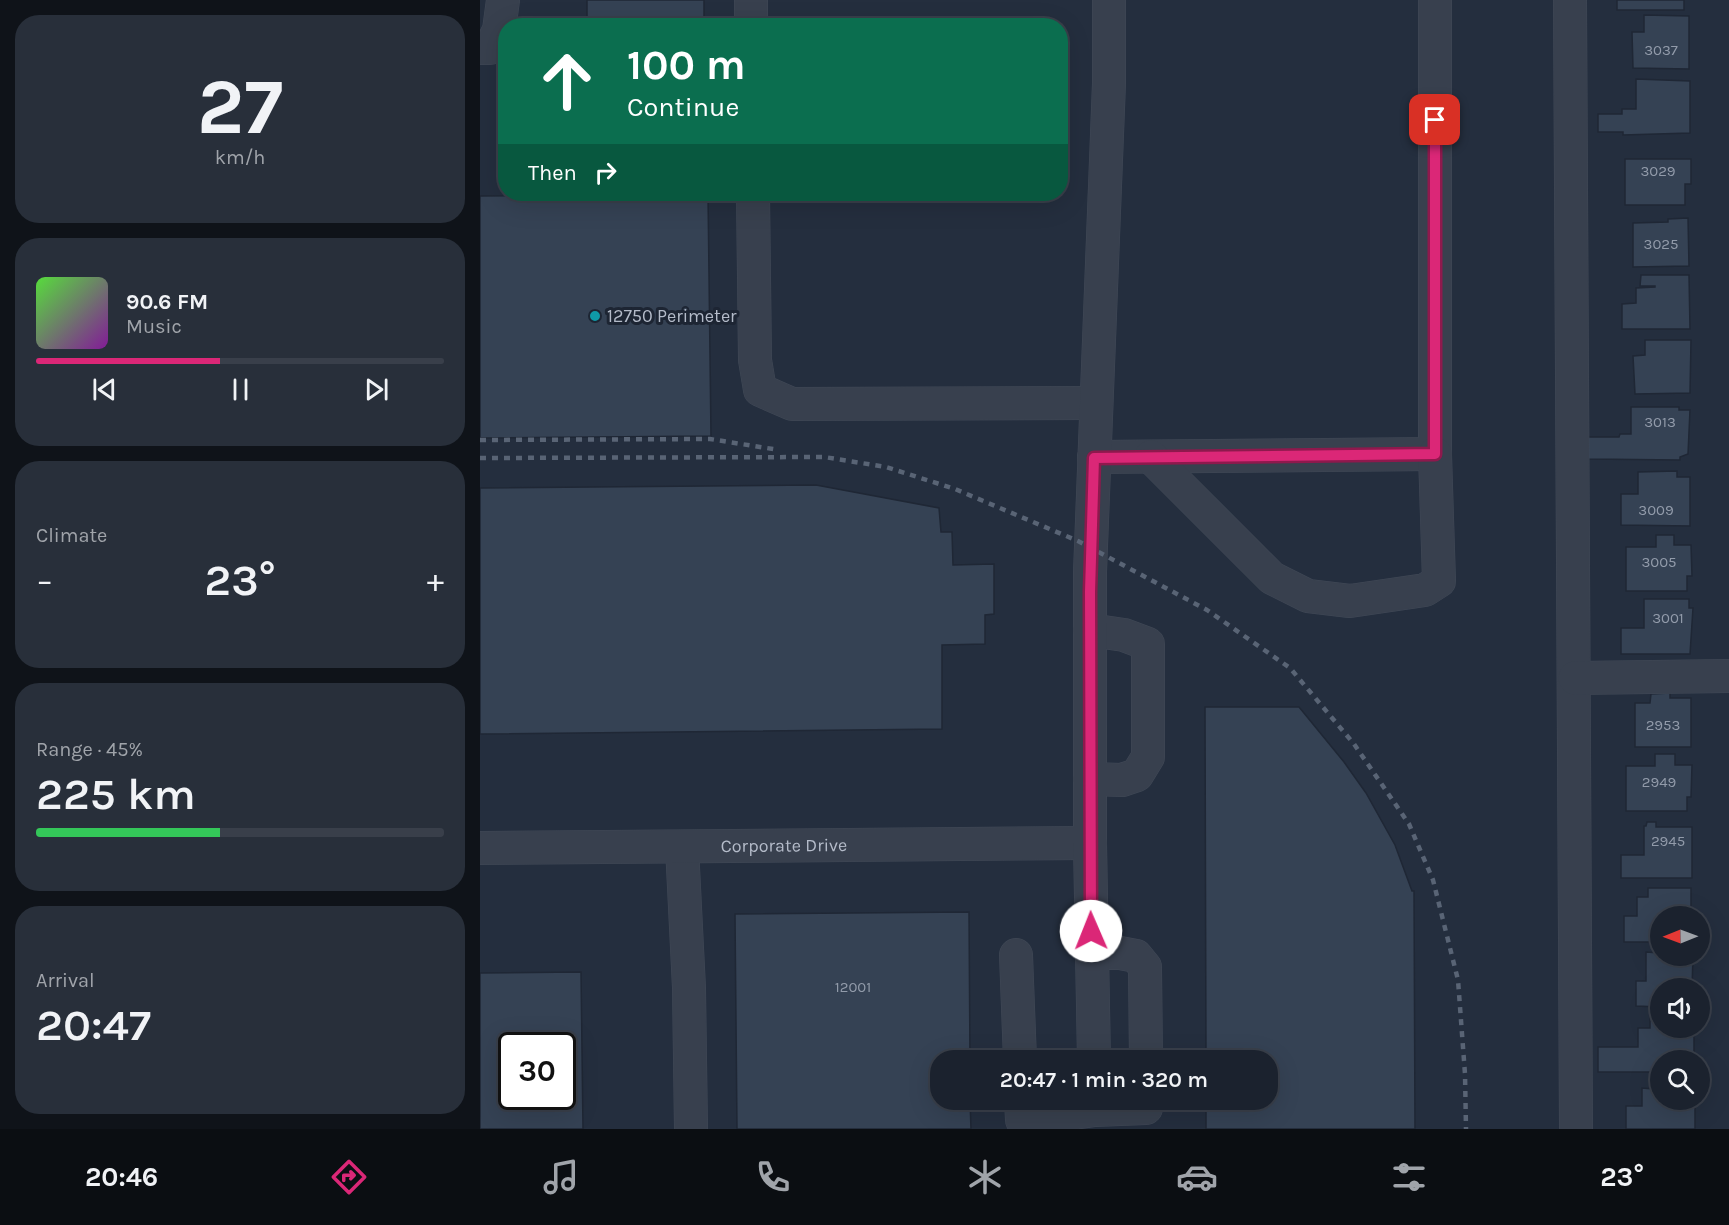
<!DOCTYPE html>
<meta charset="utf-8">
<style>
body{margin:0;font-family:Karla,sans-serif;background:#282f3a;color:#f1f3f6;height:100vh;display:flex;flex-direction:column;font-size:22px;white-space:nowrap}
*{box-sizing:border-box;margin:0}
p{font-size:20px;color:#a0a4aa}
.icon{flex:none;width:33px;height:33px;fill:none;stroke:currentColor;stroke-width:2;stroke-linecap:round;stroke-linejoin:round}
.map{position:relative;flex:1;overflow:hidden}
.panel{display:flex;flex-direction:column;gap:15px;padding:15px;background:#0f1319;width:480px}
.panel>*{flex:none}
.guide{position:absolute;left:18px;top:18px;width:570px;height:183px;border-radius:24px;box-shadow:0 6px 24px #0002,0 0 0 2px #393f4a;background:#0b6e4f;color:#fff;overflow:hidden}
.needle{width:39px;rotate:269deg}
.buttons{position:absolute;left:1170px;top:906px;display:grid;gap:12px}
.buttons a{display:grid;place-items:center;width:60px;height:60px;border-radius:50%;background:#1b222e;box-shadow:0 6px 24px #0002,0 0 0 2px #393f4a;font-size:30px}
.speed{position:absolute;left:18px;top:1032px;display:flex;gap:12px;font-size:30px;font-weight:700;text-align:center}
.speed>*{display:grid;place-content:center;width:78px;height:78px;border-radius:50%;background:#1b222e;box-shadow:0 6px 24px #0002,0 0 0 2px #393f4a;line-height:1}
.speed .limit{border:3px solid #111;border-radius:9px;background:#fff;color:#111}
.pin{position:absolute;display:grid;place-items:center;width:51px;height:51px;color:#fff;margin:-26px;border-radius:12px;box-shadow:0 3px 9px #0006}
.me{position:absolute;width:66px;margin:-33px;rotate:359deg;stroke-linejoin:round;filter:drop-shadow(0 0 4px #0008)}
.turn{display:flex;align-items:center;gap:21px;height:126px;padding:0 30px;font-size:27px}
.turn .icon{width:78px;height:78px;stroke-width:2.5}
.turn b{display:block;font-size:42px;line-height:51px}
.then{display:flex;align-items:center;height:57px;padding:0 30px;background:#0003;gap:12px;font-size:22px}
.big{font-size:45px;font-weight:600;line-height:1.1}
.panel .card{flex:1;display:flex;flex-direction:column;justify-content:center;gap:9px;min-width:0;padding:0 21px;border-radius:24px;background:#282f3a}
.panel .dial{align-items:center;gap:0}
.dial b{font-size:78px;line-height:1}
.song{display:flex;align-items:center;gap:18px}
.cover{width:72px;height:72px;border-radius:9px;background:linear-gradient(135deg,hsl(110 70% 55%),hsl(290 70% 35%))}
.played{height:6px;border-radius:3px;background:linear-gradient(90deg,#db2777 45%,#393f4a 45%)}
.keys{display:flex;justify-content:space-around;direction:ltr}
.heat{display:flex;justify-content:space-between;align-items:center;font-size:33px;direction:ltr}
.charge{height:9px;border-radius:4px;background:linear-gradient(90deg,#34c759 45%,#393f4a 0)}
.trip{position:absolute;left:450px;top:1050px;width:348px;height:60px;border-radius:24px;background:#1b222e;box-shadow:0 6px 24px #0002,0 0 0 2px #393f4a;font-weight:600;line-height:60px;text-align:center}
.dock{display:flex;height:96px;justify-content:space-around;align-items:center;background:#0b0e12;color:#a0a4aa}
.dock .icon{width:42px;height:42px}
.dock .current{color:#db2777}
.dock b{font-size:27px;color:#f1f3f6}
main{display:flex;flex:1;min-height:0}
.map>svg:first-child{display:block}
.building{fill:#354254;stroke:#1f2735;stroke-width:1.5;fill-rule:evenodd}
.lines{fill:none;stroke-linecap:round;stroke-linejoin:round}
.minor-casing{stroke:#414957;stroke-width:34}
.minor{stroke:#38404e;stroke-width:33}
.rail{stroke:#596475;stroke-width:4.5;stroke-dasharray:6 6;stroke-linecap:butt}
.route-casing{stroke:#8e194d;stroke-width:15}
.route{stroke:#db2777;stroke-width:10}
.culture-dot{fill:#0f9aa8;stroke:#1d2533;stroke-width:2}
.labels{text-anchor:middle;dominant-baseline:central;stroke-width:6;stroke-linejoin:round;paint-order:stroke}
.number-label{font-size:15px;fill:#929baa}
.poi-label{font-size:18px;fill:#b4bbc9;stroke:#1d2533;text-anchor:start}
.street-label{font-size:18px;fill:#b4bbc9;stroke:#1d2533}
</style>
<main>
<section class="panel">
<div class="card dial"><b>27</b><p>km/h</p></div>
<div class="card">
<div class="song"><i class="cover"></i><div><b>90.6 FM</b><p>Music</p></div></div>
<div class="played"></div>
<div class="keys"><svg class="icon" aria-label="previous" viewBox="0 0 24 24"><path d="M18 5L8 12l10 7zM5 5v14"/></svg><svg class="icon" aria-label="pause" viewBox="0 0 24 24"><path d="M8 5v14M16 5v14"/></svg><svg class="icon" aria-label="next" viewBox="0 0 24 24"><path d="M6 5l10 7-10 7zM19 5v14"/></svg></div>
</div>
<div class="card"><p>Climate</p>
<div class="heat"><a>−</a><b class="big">23°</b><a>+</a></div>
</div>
<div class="card"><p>Range · 45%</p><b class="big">225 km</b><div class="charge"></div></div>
<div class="card"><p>Arrival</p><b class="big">20:47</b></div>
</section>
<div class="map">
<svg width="1249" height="1129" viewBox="0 0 1249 1129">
<rect width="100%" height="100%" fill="#242e3e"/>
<!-- building -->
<path class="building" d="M107,0H224V26H107Z
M1137,0H1204V10H1137Z
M1164,15L1209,16V69L1153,68L1152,32H1164Z
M1156,79L1210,81V133L1143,135V132H1118V114H1142V109H1156Z
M1145,159H1211V184H1205V205H1145Z
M228,194L231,436L0,438V196Z
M1208,218L1209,266L1153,267V223L1188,222V219Z
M1161,275H1209L1210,329H1142V304L1156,303V288L1175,287V286H1160Z
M1165,340H1211L1210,393L1155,394L1153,356L1165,355Z
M1151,407H1199V410H1210L1208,454L1200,457V460L1108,459V437H1139L1140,434H1151Z
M1197,471V477H1210V526L1141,525V494H1158V472Z
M336,485L459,508L461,532H472L473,565L514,564V614L505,615V644L462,645V729L0,734V488Z
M1176,535H1194V545H1211L1212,576H1207V591H1146V547H1176Z
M1164,599H1209V608H1213L1210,654H1141V628H1164Z
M1190,693V698H1211V747H1155V703H1170L1171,694Z
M725,707H819L864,762L886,793L915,845L932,891H934L935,1129H726V1100H788V1060H726Z
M1175,754H1195V765H1212L1211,797H1207V811H1146V766H1175Z
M1167,822H1176V827H1212V878H1141V855H1164V826H1166Z
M1168,888H1211V916H1180V942H1144V916H1157V897H1168Z
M489,912L490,1060H460V1100H490L491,1129H257L255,914Z
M1166,952L1180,953V956H1213L1212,988H1180V1007L1156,1006V981H1166Z
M101,972L103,1129H0V973ZM32,1046H82V1096H32Z
M1170,1018H1180V1028H1214V1060H1180V1072H1118V1047H1158V1028H1170Z
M1174,1083H1180V1100H1215V1129H1146V1106H1162V1088L1173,1089Z"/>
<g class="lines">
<!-- minor casing -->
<g class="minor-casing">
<g id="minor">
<path d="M271,0V26"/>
<path d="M1090,0L1096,1129"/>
<path d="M0,48H10L19,30L23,0"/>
<path d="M273,194L275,360L280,390L312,404L616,403"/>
<path d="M614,457L955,454V0"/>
<path d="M671,457L792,578L828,596L870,601L945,590L959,581L955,454"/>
<path d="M610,630L644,635L668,644V757L657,775L642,780L610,779"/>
<path d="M1095,678L1249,676"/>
<path d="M202,847L209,988L211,1129"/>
<path id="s1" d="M0,848L610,843"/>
<path d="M612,953H640L656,956L665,967L666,1060"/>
<path d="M536,955L540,1060"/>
<path d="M614,1060L610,843V572L629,83V0"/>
<path d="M541,1100L542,1120L615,1110L666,1108"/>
</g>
</g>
<!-- minor -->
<use href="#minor" class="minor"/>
<!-- rail -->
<path class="rail" d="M0,440L230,439L299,450
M0,458L344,457L406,467L475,489L598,541L727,610L810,668L874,744L929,824L953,880L978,980L985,1074L986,1129"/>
</g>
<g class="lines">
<!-- route casing -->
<g class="route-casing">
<path id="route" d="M611,931L610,592L614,458L955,454V120"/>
</g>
<!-- route -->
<use href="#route" class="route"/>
</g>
<!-- markers -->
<circle class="culture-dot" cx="115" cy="316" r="6"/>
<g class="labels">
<!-- number labels -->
<g class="number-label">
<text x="1181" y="50">3037</text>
<text x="1178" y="171">3029</text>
<text x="1181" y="244">3025</text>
<text x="1180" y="422">3013</text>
<text x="1176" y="510">3009</text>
<text x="1179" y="562">3005</text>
<text x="1188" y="618">3001</text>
<text x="1183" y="725">2953</text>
<text x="1179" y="782">2949</text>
<text x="1188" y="841">2945</text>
<text x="373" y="987">12001</text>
</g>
<!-- poi labels -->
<g class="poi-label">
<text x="127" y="316">12750 Perimeter</text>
</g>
<!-- street labels -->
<g class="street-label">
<text stroke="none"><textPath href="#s1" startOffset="304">Corporate Drive</textPath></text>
</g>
</g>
</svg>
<div class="buttons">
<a><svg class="needle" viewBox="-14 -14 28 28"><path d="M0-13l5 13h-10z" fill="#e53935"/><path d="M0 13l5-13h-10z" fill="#a0a4aa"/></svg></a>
<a><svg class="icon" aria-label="sound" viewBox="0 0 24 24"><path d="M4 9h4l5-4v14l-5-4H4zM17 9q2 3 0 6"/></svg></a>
<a><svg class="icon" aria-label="search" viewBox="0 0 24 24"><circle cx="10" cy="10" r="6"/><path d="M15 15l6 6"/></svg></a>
</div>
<div class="speed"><div class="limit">30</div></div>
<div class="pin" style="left:955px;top:120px;background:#d93025"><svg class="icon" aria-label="arrive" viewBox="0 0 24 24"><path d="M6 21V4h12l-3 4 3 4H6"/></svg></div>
<svg class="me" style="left:611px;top:931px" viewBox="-20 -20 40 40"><circle r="19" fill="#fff"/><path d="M0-13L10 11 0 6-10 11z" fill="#db2777"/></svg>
<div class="trip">20:47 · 1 min · 320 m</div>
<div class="guide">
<div class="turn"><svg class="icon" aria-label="ahead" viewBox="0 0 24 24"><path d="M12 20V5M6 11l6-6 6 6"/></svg><div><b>100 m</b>Continue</div></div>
<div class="then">Then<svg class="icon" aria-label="right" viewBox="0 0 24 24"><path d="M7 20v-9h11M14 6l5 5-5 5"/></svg></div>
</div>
</div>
</main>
<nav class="dock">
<b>20:46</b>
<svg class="icon current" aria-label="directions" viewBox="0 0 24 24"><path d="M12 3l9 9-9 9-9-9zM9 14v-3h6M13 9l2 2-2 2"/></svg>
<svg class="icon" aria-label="music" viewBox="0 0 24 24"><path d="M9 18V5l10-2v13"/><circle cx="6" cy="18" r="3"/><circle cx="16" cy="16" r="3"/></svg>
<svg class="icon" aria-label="phone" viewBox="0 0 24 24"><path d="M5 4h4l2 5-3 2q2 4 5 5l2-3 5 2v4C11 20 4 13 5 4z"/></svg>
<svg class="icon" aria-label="climate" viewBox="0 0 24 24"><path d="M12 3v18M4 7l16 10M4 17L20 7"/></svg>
<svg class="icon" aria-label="car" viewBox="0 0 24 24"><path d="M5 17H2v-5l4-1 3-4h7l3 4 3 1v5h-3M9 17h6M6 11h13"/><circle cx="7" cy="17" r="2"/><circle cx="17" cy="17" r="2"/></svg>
<svg class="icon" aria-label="filters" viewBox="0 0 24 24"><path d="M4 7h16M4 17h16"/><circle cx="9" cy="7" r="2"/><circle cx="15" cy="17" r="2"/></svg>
<b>23°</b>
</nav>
